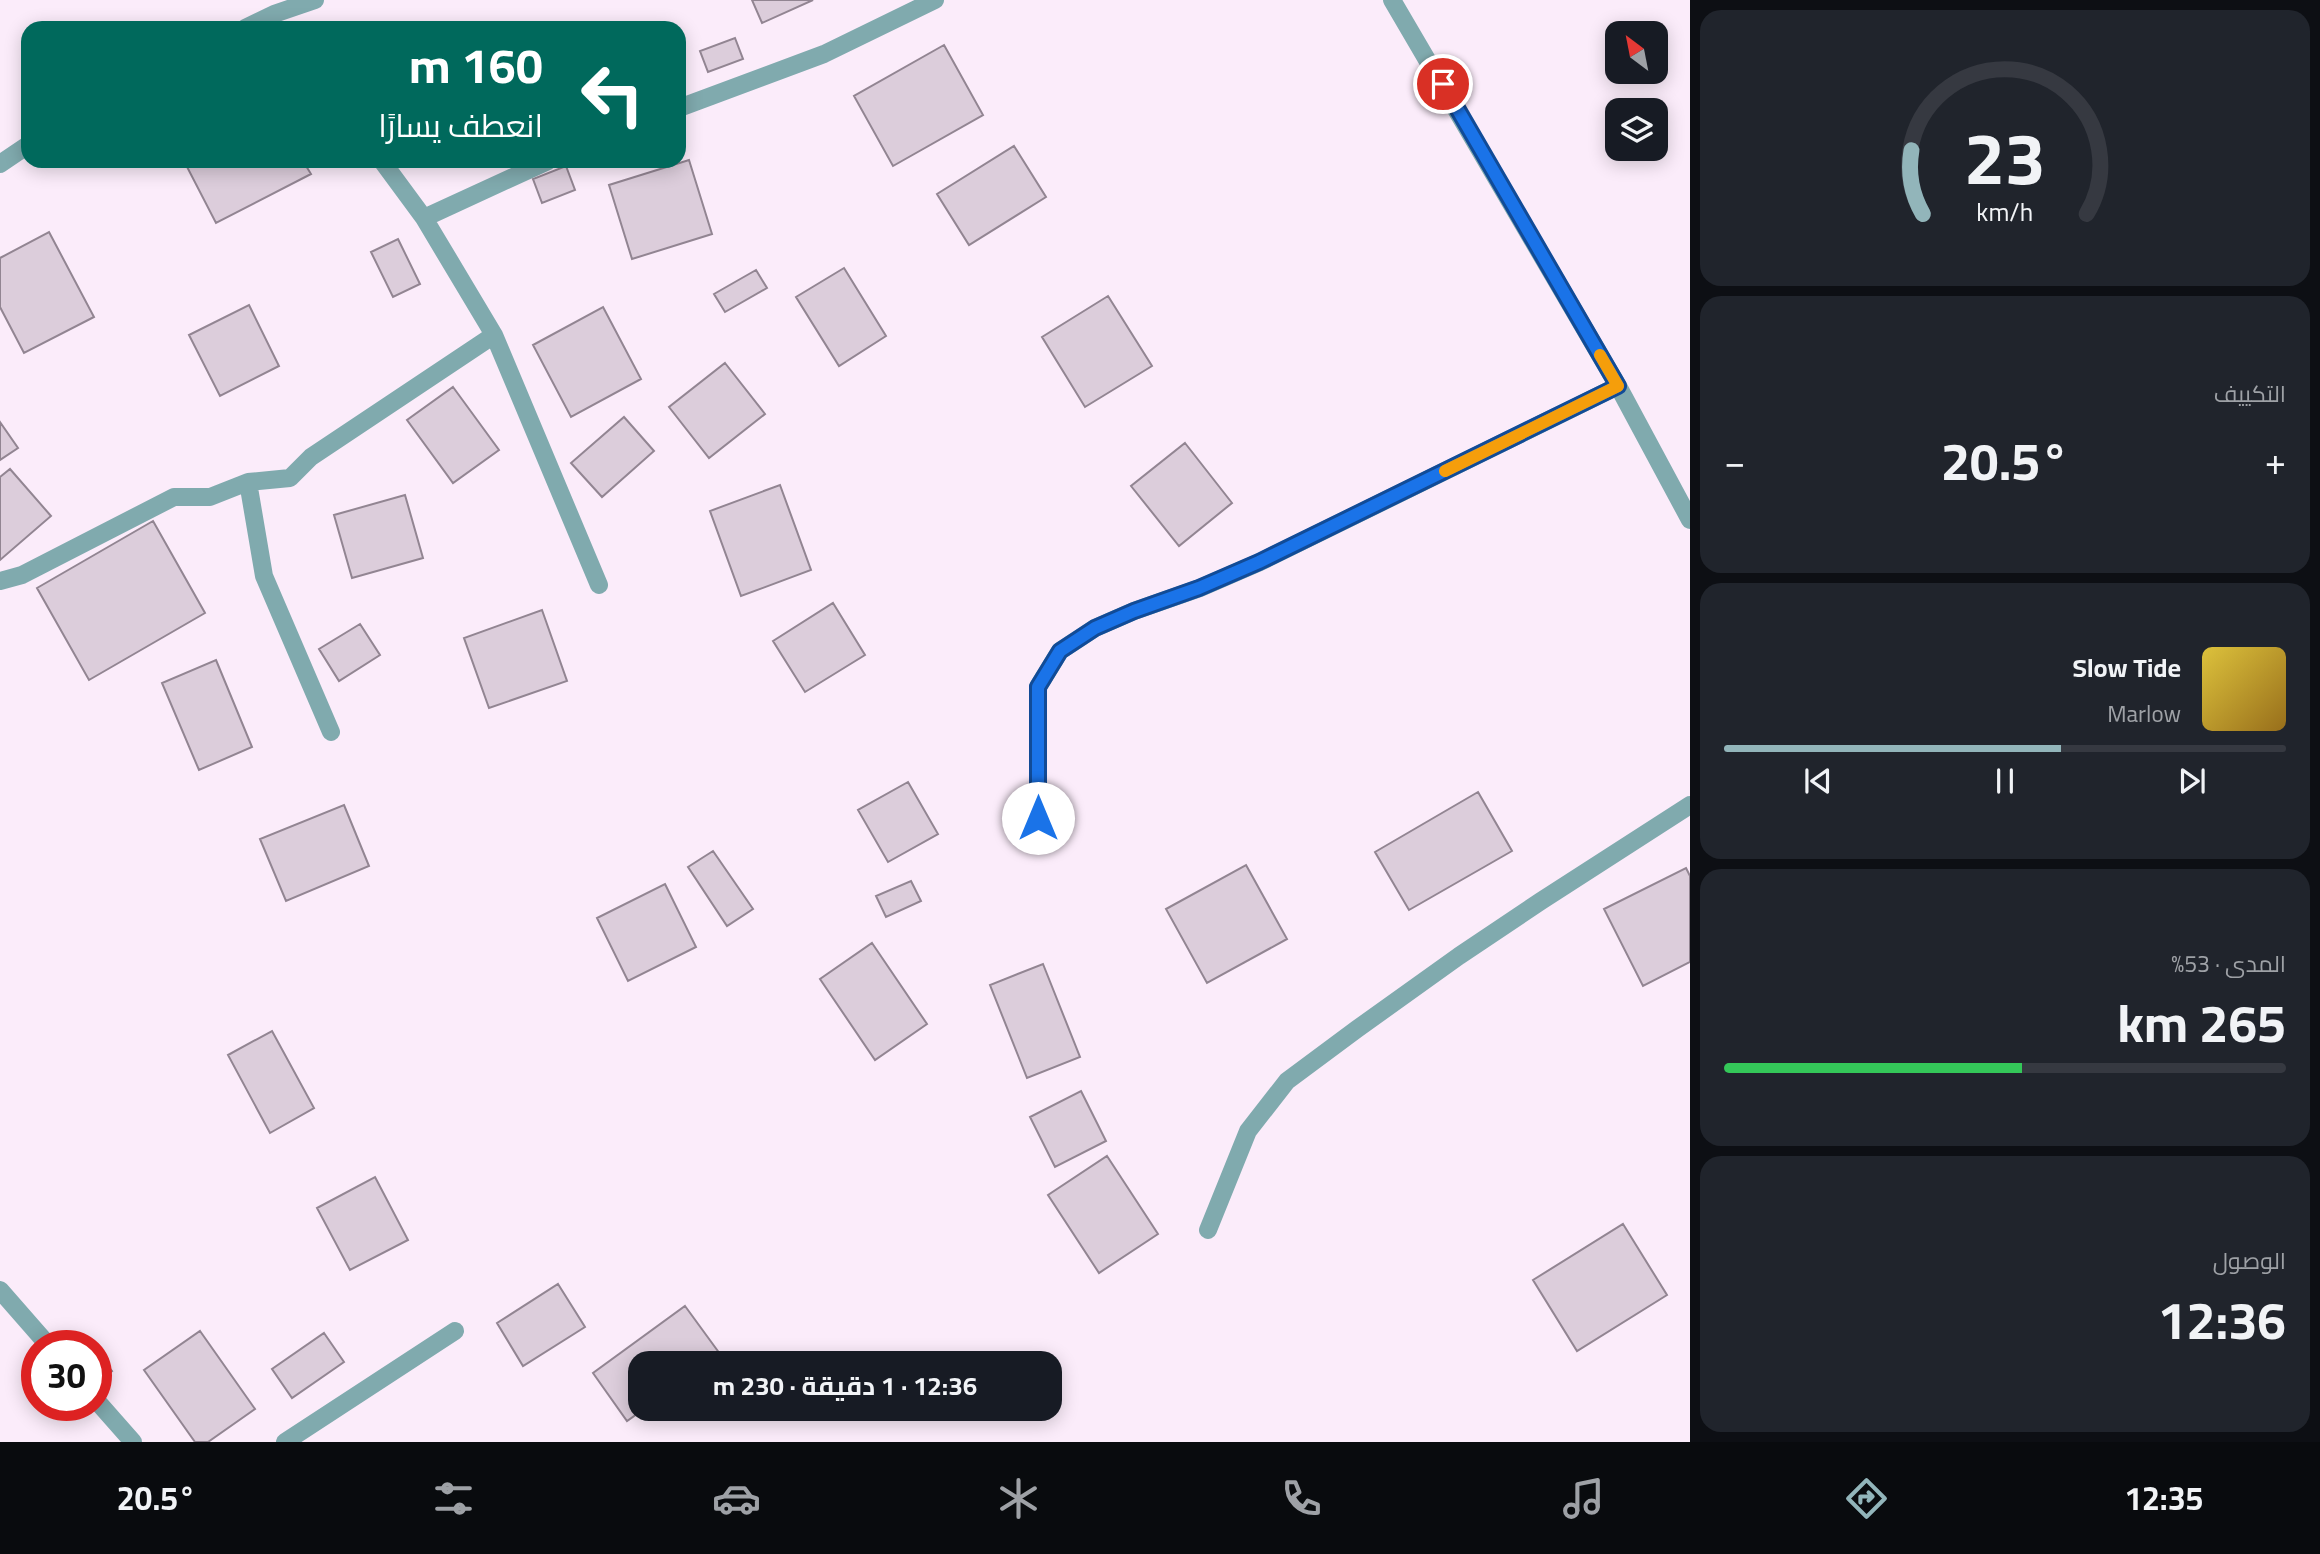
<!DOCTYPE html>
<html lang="ar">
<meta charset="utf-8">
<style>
body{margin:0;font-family:Georgia,Cairo,serif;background:#20242c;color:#f1f3f6;direction:rtl;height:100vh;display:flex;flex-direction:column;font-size:26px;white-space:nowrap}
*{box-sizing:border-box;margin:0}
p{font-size:23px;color:#9ea1a6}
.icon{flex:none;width:38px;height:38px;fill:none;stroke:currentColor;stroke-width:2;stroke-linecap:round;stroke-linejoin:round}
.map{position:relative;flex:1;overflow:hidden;direction:ltr}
.details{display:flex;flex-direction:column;gap:10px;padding:10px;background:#0d0f14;width:630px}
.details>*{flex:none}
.hud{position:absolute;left:21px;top:21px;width:665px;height:147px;border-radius:21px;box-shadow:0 4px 18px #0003;direction:rtl;background:#00695c;color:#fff;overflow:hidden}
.needle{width:46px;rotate:328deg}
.buttons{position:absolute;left:1605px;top:21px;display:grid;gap:14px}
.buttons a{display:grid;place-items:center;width:63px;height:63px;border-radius:14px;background:#171b24;box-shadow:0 4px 18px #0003;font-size:35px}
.speed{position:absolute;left:21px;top:1330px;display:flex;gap:14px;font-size:35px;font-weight:700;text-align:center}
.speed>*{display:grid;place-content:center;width:91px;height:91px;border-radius:50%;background:#171b24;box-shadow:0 4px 18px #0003;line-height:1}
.speed .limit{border:10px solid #d22;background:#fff;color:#111}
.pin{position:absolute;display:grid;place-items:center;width:60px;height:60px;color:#fff;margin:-30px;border:4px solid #fff;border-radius:50%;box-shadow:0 2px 7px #0007}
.me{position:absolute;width:77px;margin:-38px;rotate:0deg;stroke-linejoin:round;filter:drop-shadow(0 0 5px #0008)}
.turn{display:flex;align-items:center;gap:24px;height:147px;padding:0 28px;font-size:32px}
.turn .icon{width:91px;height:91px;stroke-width:2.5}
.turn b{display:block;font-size:49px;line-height:60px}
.big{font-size:52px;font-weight:700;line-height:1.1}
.details .tile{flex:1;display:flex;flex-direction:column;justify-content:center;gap:10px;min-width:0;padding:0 24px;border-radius:21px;background:#20242c}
.details .dial{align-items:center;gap:0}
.dial svg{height:182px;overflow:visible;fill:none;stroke:#363941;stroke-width:7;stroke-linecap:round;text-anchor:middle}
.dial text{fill:#f1f3f6;stroke:none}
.song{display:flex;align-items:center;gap:21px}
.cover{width:84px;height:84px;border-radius:10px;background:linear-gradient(135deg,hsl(50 70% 55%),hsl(40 70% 35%))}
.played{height:7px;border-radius:4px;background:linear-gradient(90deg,#92b5ba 60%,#363941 60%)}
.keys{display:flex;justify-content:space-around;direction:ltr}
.heat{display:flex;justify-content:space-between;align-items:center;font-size:38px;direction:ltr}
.charge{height:10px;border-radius:5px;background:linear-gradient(90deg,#34c759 53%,#363941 0)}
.trip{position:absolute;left:628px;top:1351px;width:434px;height:70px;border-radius:21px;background:#171b24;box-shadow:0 4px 18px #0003;font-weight:700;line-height:70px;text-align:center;direction:rtl}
.dock{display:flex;height:112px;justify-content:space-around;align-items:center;background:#090b0e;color:#9ea1a6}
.dock .icon{width:49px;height:49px}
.dock .selected{color:#92b5ba}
.dock b{font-size:32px;color:#f1f3f6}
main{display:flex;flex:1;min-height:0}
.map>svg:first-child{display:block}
.building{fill:#dccddb;stroke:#928592;stroke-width:2}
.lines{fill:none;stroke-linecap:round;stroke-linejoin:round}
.street{stroke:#80aaae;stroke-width:18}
.route-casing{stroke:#114b97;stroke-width:18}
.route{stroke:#1a73e8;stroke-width:12}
.slow{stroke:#f59e0b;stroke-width:12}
</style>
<main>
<section class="details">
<div class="tile dial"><svg viewBox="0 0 100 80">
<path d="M14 69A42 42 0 1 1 86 69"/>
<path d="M14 69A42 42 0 0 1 9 41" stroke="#92b5ba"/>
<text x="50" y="56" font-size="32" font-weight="700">23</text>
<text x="50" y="72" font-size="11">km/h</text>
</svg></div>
<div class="tile"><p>التكييف</p>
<div class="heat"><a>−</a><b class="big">20.5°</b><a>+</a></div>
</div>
<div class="tile">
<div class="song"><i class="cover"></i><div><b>Slow Tide</b><p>Marlow</p></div></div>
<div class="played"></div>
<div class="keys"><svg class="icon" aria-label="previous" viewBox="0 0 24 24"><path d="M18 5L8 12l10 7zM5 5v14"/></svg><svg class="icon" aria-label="pause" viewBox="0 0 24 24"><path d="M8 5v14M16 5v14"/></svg><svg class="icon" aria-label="next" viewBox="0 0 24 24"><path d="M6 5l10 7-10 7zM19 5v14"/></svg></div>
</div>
<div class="tile"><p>المدى · 53%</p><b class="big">265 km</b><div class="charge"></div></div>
<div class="tile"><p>الوصول</p><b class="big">12:36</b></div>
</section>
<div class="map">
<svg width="1690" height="1442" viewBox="0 0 1690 1442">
<rect width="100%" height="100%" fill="#fbecfa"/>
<!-- building -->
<path class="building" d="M752,0H813L762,23Z
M735,38L743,59L708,72L700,51Z
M944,45L983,115L893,166L854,96Z
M1014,146L1046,197L969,245L937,194Z
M689,160L712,234L632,259L609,185Z
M184,161H303L311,174L216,223Z
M566,166L575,190L542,203L533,179Z
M49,232L94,317L24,353L0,307V258Z
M398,239L420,284L393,297L371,252Z
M844,268L886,336L839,366L796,297Z
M756,270L767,288L725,312L714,294Z
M1108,296L1152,366L1085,407L1042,337Z
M249,305L279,366L220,396L189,335Z
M603,307L641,379L571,417L533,345Z
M725,363L765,414L709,458L669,407Z
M453,387L499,450L453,483L407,420Z
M624,417L654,451L602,497L571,463Z
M0,422L18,448L0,460Z
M1185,443L1232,503L1179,546L1131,486Z
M10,469L51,516L0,560V477Z
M780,485L811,570L741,596L710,511Z
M405,495L423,558L352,578L334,515Z
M153,521L205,613L89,680L37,588Z
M833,603L865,655L805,692L773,641Z
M542,610L567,681L489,708L464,638Z
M360,624L380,655L339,681L319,649Z
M216,660L252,747L199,770L162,683Z
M908,782L938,834L888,862L858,810Z
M1478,792L1512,851L1409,910L1375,852Z
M344,805L369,866L286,901L260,839Z
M713,851L753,909L727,926L688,867Z
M1246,865L1287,939L1207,983L1166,909Z
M1686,868L1690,876V962L1643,986L1604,909Z
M911,881L921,901L886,917L876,896Z
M665,884L696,947L628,981L597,918Z
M872,943L927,1024L875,1060L820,979Z
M1043,964L1080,1057L1027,1078L990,985Z
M272,1031L314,1108L270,1133L228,1055Z
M1081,1091L1106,1141L1055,1167L1030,1117Z
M1107,1156L1158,1234L1099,1273L1048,1195Z
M375,1177L408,1240L350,1270L317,1208Z
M1623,1224L1667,1295L1577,1351L1533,1280Z
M558,1284L585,1327L523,1366L497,1323Z
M685,1306L720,1354L707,1363H640V1409H644L627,1421L593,1373Z
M200,1331L255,1409L208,1442H195L144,1370Z
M324,1333L344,1362L292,1398L272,1369Z
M96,1352L112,1371L96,1384Z"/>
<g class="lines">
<!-- street -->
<path class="street" d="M1392,0L1618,386L1690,520
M245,28L274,14L315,0
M679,108L824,54L935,0
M382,161L424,218L494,335L599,585
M0,164L28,145
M424,218L548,161
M0,581L22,575L174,497H210L248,482
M331,732L264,576L248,482L290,478L311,457L494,335
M1038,818V687L1060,651L1095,628L1134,611L1200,588L1260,562L1618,386
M1208,1230L1248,1131L1287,1081L1357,1029L1459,956L1541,901L1690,805
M0,1290L49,1346
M96,1400L133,1442
M285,1442L455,1331"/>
</g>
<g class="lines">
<!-- route casing -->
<g class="route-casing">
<path id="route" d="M1038,818V687L1060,651L1095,628L1134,611L1199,588L1259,562L1618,386L1443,84"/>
</g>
<!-- route -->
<use href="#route" class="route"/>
<!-- slow -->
<path class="slow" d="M1445,471L1618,386L1600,355"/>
</g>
</svg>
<div class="buttons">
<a><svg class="needle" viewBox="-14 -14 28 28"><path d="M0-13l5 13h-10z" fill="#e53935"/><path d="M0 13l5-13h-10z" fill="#9ea1a6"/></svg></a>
<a><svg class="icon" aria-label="layers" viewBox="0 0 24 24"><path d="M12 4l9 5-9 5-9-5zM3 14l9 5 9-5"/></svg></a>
</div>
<div class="speed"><div class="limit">30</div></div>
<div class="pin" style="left:1443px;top:84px;background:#d93025"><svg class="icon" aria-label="arrive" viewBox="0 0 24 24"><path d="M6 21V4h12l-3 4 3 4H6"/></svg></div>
<svg class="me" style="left:1038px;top:818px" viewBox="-20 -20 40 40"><circle r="19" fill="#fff"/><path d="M0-13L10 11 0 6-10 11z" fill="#1a73e8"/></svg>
<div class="trip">12:36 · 1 دقيقة · 230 m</div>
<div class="hud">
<div class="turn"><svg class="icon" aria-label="left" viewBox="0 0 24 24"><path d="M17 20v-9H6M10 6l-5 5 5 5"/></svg><div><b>160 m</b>انعطف يسارًا</div></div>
</div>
</div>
</main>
<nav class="dock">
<b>12:35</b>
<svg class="icon selected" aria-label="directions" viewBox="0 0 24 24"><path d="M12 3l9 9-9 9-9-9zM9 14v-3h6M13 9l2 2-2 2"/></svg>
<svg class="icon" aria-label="music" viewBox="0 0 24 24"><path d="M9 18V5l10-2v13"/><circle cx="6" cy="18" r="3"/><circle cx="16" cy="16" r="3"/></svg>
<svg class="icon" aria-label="phone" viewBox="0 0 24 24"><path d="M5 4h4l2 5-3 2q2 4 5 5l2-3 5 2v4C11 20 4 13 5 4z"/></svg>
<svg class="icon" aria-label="climate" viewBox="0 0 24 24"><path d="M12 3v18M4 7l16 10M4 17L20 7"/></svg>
<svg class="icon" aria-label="car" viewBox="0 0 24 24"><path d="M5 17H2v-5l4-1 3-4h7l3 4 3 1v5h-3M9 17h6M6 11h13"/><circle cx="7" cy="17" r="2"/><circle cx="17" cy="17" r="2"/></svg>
<svg class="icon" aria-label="filters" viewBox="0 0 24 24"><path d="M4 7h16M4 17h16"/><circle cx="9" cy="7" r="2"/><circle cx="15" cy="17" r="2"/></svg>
<b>20.5°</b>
</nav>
